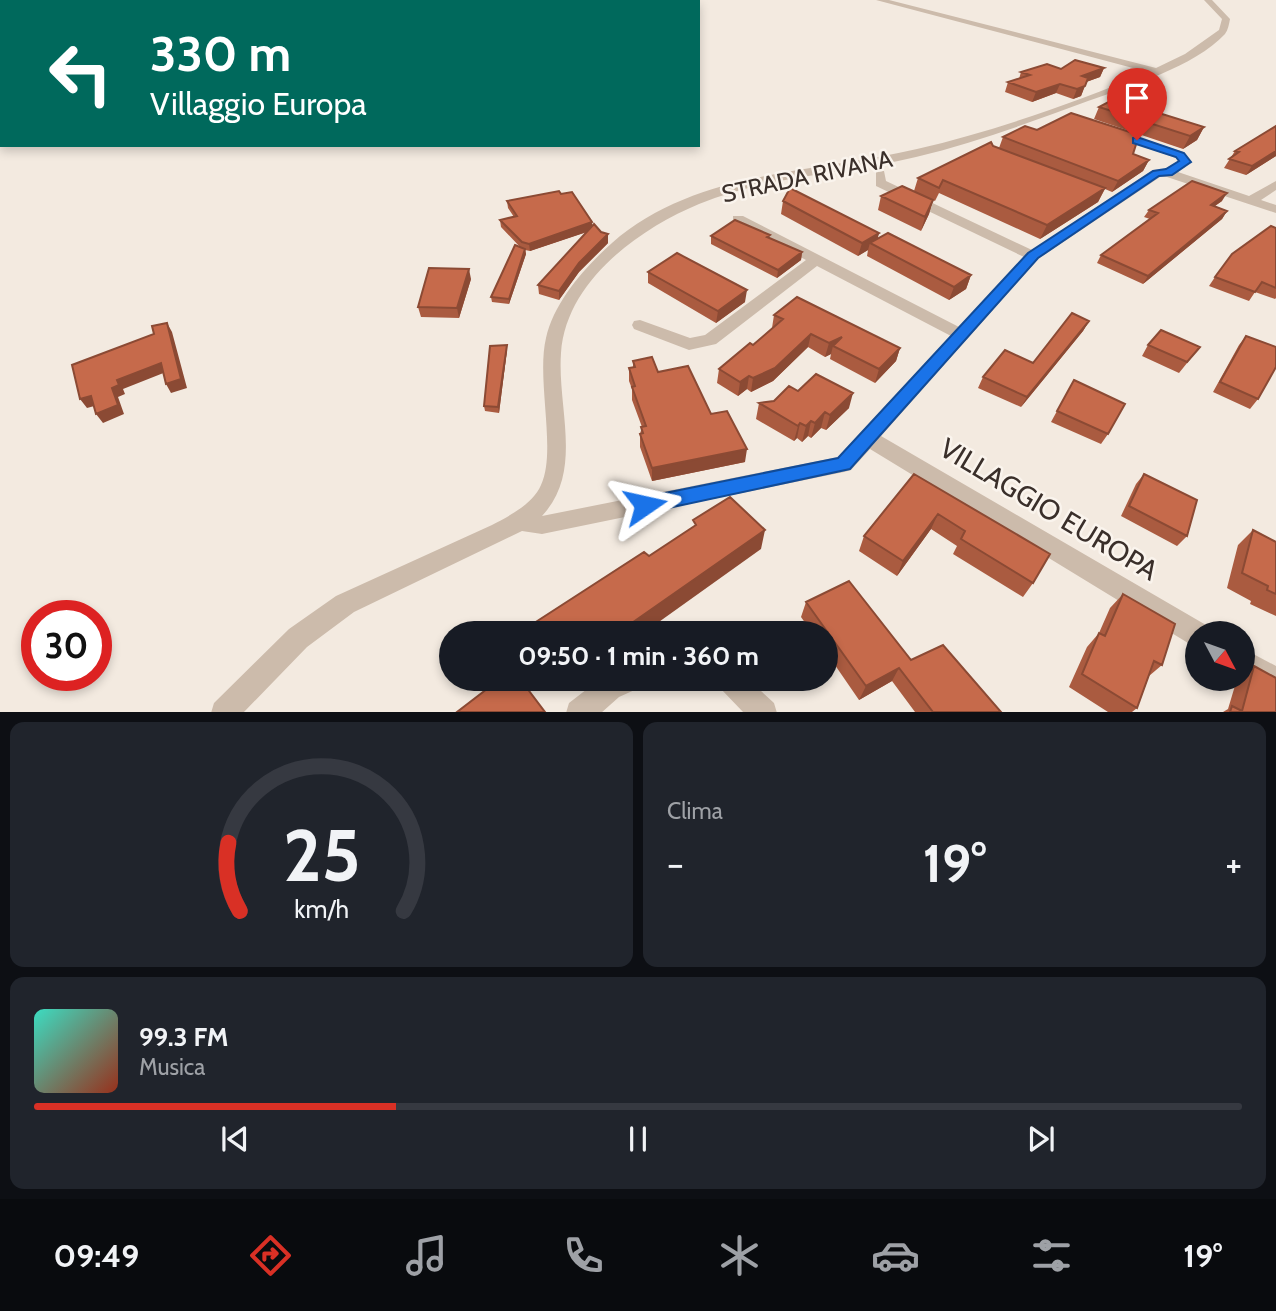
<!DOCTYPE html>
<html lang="it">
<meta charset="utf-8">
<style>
body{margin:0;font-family:Cabin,sans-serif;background:#20242c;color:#f1f3f6;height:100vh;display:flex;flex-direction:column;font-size:26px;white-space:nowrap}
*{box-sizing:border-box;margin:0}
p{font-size:23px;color:#9ea1a6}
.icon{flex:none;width:38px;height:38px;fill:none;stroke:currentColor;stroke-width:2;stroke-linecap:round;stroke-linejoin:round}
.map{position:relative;height:712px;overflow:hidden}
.drawer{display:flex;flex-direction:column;gap:10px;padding:10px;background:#0d0f14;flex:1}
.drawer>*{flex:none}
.banner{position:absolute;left:0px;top:0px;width:700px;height:147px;box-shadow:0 4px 10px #0003;background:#00695c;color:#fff;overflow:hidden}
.needle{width:46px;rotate:131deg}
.fabs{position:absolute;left:1185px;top:621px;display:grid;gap:14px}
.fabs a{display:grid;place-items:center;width:70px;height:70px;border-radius:50%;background:#171b24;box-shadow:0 4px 10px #0003;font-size:35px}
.speed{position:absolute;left:21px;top:600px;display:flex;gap:14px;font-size:35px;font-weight:700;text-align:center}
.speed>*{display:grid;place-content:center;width:91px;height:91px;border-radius:50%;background:#171b24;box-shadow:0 4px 10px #0003;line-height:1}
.speed .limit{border:10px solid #d22;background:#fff;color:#111}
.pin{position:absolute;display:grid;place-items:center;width:60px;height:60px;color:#fff;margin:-72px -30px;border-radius:50% 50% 50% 0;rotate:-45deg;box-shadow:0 0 7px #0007}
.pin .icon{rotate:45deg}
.me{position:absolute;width:77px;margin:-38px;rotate:79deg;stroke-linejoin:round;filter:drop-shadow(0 0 5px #0008)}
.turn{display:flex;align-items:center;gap:24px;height:147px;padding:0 35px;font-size:32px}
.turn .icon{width:91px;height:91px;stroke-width:2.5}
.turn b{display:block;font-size:49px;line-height:60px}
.big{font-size:52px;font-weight:700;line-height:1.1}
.drawer .card{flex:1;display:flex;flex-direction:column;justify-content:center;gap:10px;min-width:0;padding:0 24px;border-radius:14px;background:#20242c}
.drawer .dial{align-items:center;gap:0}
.dial svg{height:182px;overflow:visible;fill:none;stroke:#363941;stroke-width:7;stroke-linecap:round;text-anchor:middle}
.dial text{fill:#f1f3f6;stroke:none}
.song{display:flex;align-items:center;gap:21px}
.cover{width:84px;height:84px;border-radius:10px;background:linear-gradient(135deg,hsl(170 70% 55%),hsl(10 70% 35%))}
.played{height:7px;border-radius:4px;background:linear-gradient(90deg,#d93025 30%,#363941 30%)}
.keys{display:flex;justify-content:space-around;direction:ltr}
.heat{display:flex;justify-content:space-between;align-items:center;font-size:38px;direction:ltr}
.drawer .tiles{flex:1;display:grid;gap:10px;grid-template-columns:1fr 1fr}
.card:last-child{grid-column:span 2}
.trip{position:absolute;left:439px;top:621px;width:399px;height:70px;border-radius:35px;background:#171b24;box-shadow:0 4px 10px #0003;font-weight:700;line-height:70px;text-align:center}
.dock{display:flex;height:112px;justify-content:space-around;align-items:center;background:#090b0e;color:#9ea1a6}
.dock .icon{width:49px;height:49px}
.dock .selected{color:#d93025}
.dock b{font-size:32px;color:#f1f3f6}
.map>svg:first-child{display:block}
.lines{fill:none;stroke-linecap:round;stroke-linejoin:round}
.stream{stroke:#7eaeb1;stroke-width:2.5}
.minor{fill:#ccbbab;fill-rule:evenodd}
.secondary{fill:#a08a7c;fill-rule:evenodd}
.wall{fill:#aa5b40}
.shaded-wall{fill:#8b4a34}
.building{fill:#c66a4b;stroke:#8b4a34;stroke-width:2}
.route{fill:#1a73e8;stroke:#114b97;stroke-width:2}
.labels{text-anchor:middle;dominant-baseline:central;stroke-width:5;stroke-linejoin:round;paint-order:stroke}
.street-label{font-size:24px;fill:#3a2f2a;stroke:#faf4ed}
.near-street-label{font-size:28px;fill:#3a2f2a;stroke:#faf4ed}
</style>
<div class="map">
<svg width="1276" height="713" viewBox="0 0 1276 713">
<rect width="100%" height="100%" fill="#f3eae0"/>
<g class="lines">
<!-- stream -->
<path class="stream" d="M186,0L190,2"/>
<!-- minor -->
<path class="minor" d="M876,0H889L1156,68L1185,54L1219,30L1222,19L1204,0H1212L1230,19C1229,24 1228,30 1225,34C1194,67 1130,86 1088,101C1031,122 975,143 916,157C844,174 767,176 699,204C639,229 566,281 561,353C557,408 584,471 542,516L838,457L951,336L817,266L716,344L689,350L634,329L632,325L634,321L640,320L690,338L705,335L806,260L733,222V216H743L959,327L1024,257L876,186V171H884L886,181L1032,250L1153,170L1165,169L1178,161L1176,158L1111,135V131L1115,130L1184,152L1191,162L1178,172L1249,196L1276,181V190L1261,200L1276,205V213L1167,177H1160L1038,259L881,436L1206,625L1209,634H1197V646L1188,643L870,449L851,470L844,472L542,534L522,531L354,612L307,647L243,713H211L214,703L289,629L336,596L492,525C509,516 533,504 541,485C557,451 536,380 546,338C554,302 585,267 612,243C694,170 816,173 917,149C995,131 1074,103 1148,72Z
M1242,648L1276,666V694L1242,676Z
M600,679H643L639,688L619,697L601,713H566L569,703Z
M716,679H748L774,703L777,713H744L720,688Z"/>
<!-- secondary -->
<path class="secondary" d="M0,23H2V27H0Z"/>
</g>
<!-- wall -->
<path class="wall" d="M0,32H2V111H0Z
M1104,68L1100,77L1086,82L1081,96L1073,99L1056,93L1032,102L1005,92L1008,82L1019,79L1021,72L1061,69Z
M1099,107L1204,127L1197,140L1183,149L1094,119Z
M1037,130L1133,154L1149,160L1143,171L1112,192L1105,189L1098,202L1040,239L939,193L935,201L914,191L918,178L993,146L999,148L1003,137Z
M1235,151L1276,156L1246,175L1224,168Z
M561,194L592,225L601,232L608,234V243L579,272L559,300L539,294L538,285L586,232L530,251L525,250L526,254L509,304L492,302L491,297L521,248L501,227L500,220L514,217L508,208L507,201Z
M881,196L933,200L929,214L921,231L878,210Z
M783,201L879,233L877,239L971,275L966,289L949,300L867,256L868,250L858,256L781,214Z
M1222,201L1215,206L1227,211L1222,219L1143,284L1097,263L1101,255L1150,219L1144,217L1149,210Z
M1276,228V298L1275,299L1255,292L1249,301L1209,286L1215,277Z
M770,235L769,238L802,252L801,260L777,278L711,244V236Z
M648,272L745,302L716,323L648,283Z
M471,279L459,318L421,317L418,307Z
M774,315L900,348L896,361L875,383L830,359L831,354L825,357L808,347L773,381L751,392L747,389L738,396L717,383L719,369L753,345L772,328Z
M1089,321L1083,331L1021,407L978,388L983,377L1033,363Z
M1246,336L1258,399L1250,409L1213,392L1239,345Z
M507,345V350L499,413L485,411L484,406Z
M1148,345L1200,347L1179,373L1142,356Z
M633,361L658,372L711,414L745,462L652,481L640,447V434L642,427L632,400V389L629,381V368H633Z
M1074,380L1108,434L1101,444L1051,422Z
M798,391L849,408L826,430L821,428L811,438L808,436L802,442L797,438L794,441L756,419L759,403L774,401Z
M914,474L1033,583L1023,597L953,554L957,546L931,529L897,576L859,551L864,536Z
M1144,474L1187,536L1177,546L1121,516L1136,484Z
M1253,530L1276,542V616L1250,604L1251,601L1227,588L1238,545Z
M1123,594L1162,665L1149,676L1137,708L1132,712H1108L1069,687L1087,647L1099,633L1110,608Z
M806,602L911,660L1001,712H915L892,681L859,700L826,652V634H813L801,617Z
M1254,666L1276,712H1223L1228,709L1237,679H1242V675Z
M553,679H578L561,691Z"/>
<!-- shaded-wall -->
<path class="shaded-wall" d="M1104,68L1100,77L1078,85L1082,76Z
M1060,84L1056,93L1032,102L1036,92Z
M1085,86L1081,96L1073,99L1077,89Z
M1204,127L1197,140L1183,149L1190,136Z
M1276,151V156L1246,175L1252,166Z
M1149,160L1143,171L1112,192L1118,181Z
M1105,188L1098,202L1040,239L1047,225Z
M1227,193L1222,201L1206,212L1211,205Z
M933,200L929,214L921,231L925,217Z
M1227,211L1222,219L1143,284L1148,276Z
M592,222L593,230L530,251L529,244Z
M879,233L876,246L870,243L868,250L858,256L862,243Z
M608,234V243L579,272L559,300V291L579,263Z
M525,249L526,254L509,304V299Z
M802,252L801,260L777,278L778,270Z
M469,269L471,279L459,318L457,308Z
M971,275L966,289L949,300L954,287Z
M747,290L745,302L716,323L718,311Z
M1089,321L1083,331L1021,407L1027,397Z
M167,323L172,332L187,388L171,393L166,384Z
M811,334L808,347L773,381L751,392L753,378Z
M842,337L833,346L831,354L825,357L829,343Z
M507,345V350L499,413L498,407Z
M900,348L896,361L875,383L879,369Z
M161,363L166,372L123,389L125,394L118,397L124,414L103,423L96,414L117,380Z
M749,376L747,389L738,396L740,382Z
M853,393L849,408L826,430L830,415Z
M91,396L98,405L87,408L80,399Z
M825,412L821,428L811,438L815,423Z
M811,421L808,436L802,442L806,426Z
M800,423L797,438L794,441L798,426Z
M747,449L745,462L652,481V468Z
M938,514L931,529L897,576L903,561Z
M765,530L761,549L642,634H616Z
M899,668L892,681L859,700L866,686Z
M559,679H578L561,691Z"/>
<!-- building -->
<path class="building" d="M0,0H44L43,2H0Z
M64,0H183L185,2H60Z
M0,32H2V100L0,99Z
M1075,60L1104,68L1082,76L1088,78L1085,86L1077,89L1060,84L1036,92L1008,82L1030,75L1021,72L1047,64L1061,69Z
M1114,99L1204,127L1190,136L1099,107Z
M1071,113L1139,135L1133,154L1149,160L1118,181L1003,137L1025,126L1037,130Z
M1276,126V151L1252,166L1229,159L1239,152L1235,151Z
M991,142L993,146L1105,188L1047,225L943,180L939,188L918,178Z
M1192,181L1227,193L1211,205L1227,211L1148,276L1101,255L1158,213L1149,210Z
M902,186L933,200L925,217L881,196Z
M790,188L879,233L862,243L783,201Z
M559,191L561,194L572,192L592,222L529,244L522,242L500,220L517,216L507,201Z
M735,220L770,235L767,237L802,252L778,270L711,236Z
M594,224L601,232L608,234L579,263L559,291L538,285Z
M1271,226L1276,228V288L1262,282L1255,292L1215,277L1232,254Z
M888,233L971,275L954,287L870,243Z
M515,245L525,249L509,299L491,297Z
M677,253L747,290L718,311L648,272Z
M429,268L469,269L457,308L418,307Z
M797,297L900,348L879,369L833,346L842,337L829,343L811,334L775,368L753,378L749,376L740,382L719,369L750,343L753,345L783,319L774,315Z
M1072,313L1089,321L1027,397L983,377L1005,350L1033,363Z
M167,323L181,379L166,384L161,363L117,380L119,385L112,388L118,405L96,414L91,396L80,399L72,365L154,334L152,326Z
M1161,330L1200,347L1187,362L1148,345Z
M1246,336L1276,347V367L1258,399L1220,382Z
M507,345L498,407L484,406L490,346Z
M652,357L658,372L688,366L711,414L727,411L747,449L652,468L640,434L643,433L641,427L646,426L632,387L635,386L629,368L635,367L633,361Z
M816,374L853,393L830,415L825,412L815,423L811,421L806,426L800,423L798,426L759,403L774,401L789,386L798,391Z
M1074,380L1125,404L1108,434L1057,411Z
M914,474L1050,554L1033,583L961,539L965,531L938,514L903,561L864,536Z
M1144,474L1197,500L1187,536L1129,506Z
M730,497L765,530L616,634H532L528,627L644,552L649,556L696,525L693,520Z
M1253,530L1276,542V594L1267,590L1268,586L1242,573Z
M849,581L911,660L943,645L1001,712H933L899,668L866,686L806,602Z
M1123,594L1175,624L1162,665L1154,661L1137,708L1082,674L1099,633L1105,636Z
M1254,666L1276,678V712H1230L1232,706L1242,711Z
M500,679H520L545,712H457Z"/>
<!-- route -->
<path class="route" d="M1137,137L1184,153L1191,162L1172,175L1159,176L1038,258L850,469L645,513L638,511L635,505L638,499L645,497L838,458L1028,253L1153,171L1166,169L1179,161L1176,157L1133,143V138Z"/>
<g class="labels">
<!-- street labels -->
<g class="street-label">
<text transform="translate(807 176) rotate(-12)">STRADA RIVANA</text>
</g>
<!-- near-street labels -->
<g class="near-street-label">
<text transform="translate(1049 509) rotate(31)">VILLAGGIO EUROPA</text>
</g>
</g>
</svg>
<div class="fabs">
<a><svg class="needle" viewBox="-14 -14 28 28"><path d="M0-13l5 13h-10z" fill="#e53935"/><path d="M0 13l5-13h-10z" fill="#9ea1a6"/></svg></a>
</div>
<div class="speed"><div class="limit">30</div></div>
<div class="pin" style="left:1137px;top:140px;background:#d93025"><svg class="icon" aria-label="arrive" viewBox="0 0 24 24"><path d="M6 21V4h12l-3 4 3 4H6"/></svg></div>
<svg class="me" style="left:645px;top:505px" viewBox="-20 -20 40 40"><path d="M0-17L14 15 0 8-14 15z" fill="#1a73e8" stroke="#fff" stroke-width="4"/></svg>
<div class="trip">09:50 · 1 min · 360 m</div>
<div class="banner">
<div class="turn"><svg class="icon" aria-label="left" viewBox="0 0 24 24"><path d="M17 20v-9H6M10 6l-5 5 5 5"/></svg><div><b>330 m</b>Villaggio Europa</div></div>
</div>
</div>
<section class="drawer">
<div class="tiles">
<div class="card dial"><svg viewBox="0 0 100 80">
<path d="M14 69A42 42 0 1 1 86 69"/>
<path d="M14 69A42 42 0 0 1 9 39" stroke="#d93025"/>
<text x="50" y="56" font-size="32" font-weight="700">25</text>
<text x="50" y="72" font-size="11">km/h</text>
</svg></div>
<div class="card"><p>Clima</p>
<div class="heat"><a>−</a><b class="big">19°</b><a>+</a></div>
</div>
<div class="card">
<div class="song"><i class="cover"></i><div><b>99.3 FM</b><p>Musica</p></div></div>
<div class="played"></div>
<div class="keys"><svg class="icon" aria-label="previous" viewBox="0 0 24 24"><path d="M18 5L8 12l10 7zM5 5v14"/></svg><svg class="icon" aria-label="pause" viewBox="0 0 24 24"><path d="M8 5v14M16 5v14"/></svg><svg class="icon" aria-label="next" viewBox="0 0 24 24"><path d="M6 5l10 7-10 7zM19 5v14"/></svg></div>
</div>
</div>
</section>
<nav class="dock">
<b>09:49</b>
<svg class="icon selected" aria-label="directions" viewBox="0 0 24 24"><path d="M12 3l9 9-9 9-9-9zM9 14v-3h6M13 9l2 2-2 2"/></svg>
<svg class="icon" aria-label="music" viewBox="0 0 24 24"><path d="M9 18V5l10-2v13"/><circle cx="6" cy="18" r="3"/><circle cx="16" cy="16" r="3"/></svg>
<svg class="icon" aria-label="phone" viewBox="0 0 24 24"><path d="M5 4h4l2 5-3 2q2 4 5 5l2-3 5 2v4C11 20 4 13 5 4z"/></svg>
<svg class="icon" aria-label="climate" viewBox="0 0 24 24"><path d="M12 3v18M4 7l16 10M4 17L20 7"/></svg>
<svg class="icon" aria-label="car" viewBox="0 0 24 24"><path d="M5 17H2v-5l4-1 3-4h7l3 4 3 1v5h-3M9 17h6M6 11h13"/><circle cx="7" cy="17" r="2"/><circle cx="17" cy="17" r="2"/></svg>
<svg class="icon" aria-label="filters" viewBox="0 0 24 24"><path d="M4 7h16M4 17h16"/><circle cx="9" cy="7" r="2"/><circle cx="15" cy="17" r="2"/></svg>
<b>19°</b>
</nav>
